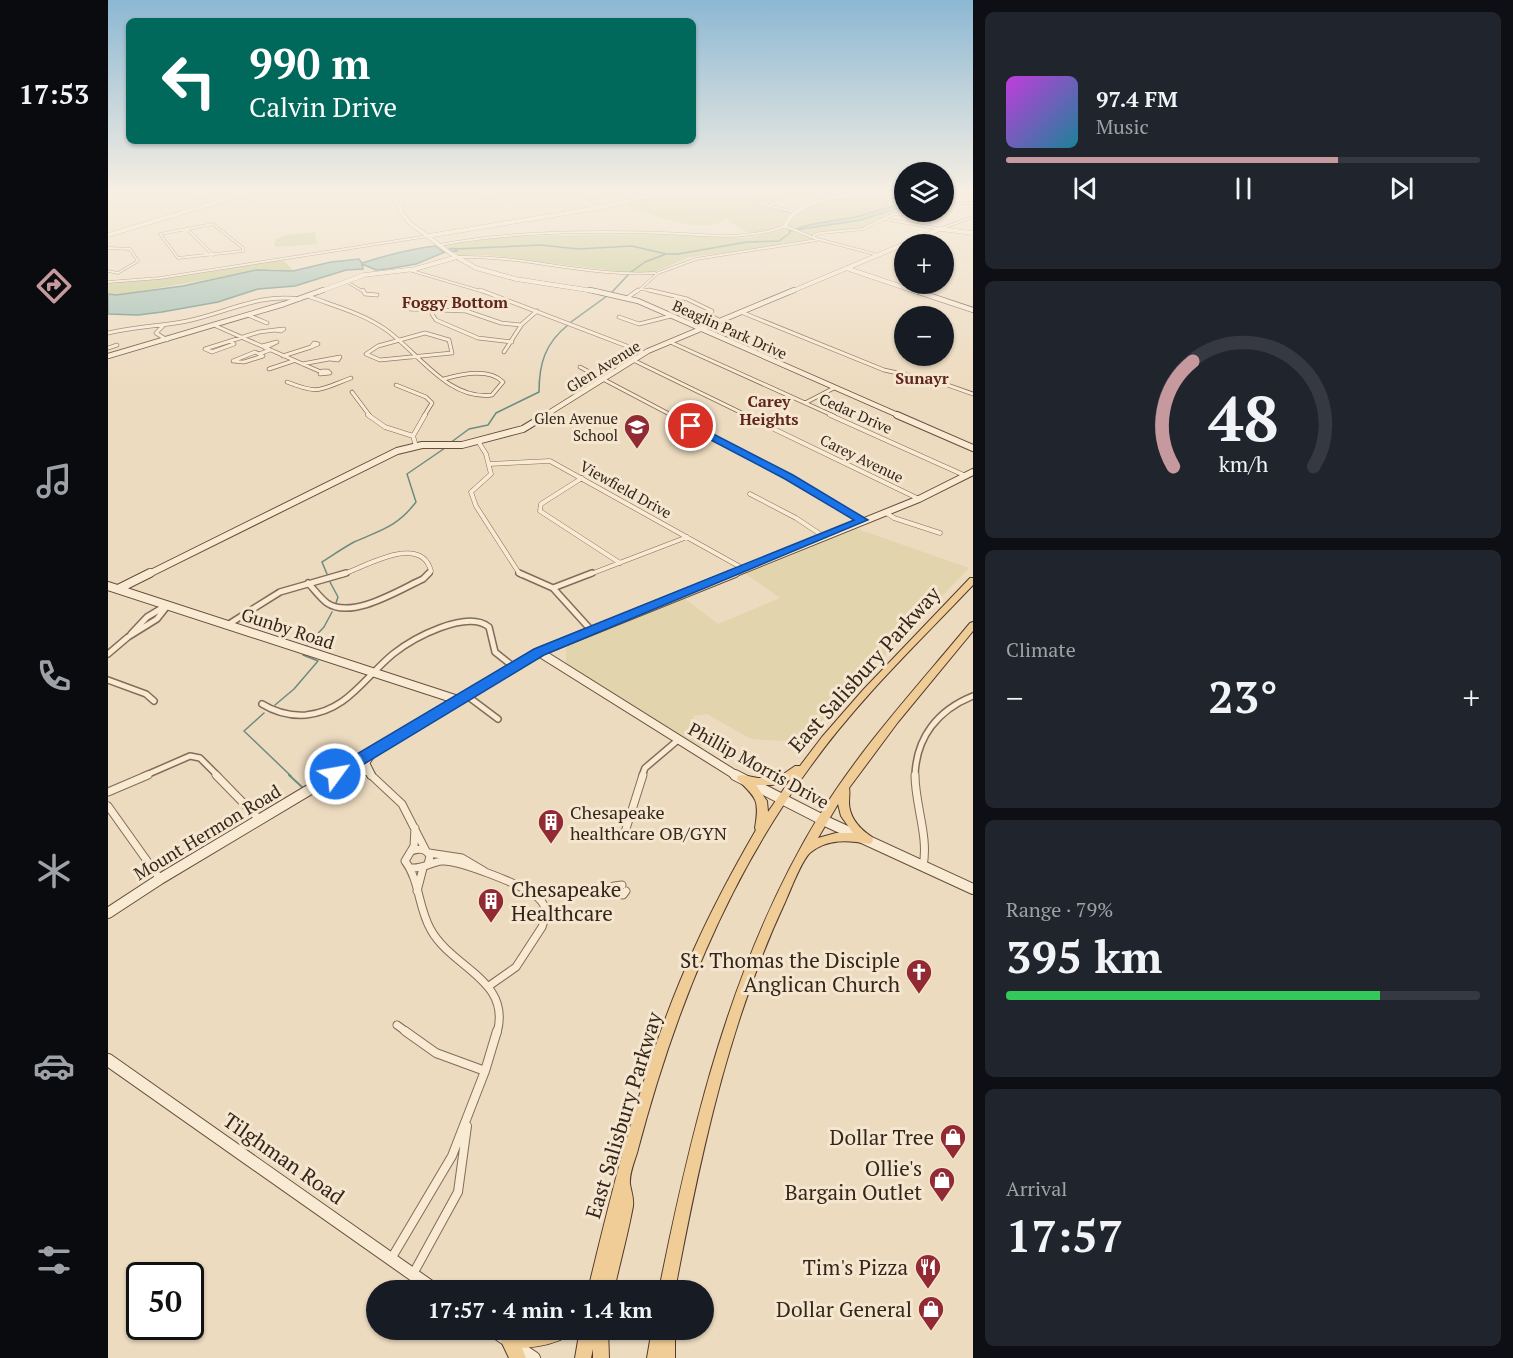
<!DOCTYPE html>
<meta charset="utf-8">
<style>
body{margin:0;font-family:"PT Serif",serif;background:#20242c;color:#f1f3f6;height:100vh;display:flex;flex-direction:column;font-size:22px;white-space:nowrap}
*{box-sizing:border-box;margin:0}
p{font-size:20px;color:#9ea1a6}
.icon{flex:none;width:33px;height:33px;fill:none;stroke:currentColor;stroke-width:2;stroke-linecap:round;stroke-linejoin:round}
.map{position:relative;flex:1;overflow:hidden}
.side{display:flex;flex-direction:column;gap:12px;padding:12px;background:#0d0f14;width:540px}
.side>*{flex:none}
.banner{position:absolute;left:18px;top:18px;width:570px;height:126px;border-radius:9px;box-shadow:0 2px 4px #0004;background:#00695c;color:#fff;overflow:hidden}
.tools{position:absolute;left:786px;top:162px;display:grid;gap:12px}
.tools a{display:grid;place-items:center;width:60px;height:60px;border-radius:50%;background:#171b24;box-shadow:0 2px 4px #0004;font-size:30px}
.speed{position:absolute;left:18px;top:1262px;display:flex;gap:12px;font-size:30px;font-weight:700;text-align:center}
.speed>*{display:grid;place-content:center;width:78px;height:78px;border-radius:50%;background:#171b24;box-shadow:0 2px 4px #0004;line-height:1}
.speed .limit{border:3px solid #111;border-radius:9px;background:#fff;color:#111}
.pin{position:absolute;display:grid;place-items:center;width:51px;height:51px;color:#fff;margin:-26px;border:3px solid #fff;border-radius:50%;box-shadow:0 2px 6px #0007}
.me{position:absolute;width:66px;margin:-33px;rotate:58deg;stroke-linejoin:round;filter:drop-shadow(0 0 4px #0008)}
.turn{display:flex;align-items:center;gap:21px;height:126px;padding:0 24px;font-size:27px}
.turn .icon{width:78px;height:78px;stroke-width:2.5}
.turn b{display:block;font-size:42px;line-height:51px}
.big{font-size:45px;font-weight:700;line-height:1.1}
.side .tile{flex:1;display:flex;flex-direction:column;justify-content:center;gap:9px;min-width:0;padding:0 21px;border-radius:9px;background:#20242c}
.side .dial{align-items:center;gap:0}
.dial svg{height:156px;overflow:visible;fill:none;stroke:#363941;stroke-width:7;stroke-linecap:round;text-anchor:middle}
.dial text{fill:#f1f3f6;stroke:none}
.song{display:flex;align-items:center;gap:18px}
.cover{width:72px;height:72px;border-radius:9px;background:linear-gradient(135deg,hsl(290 70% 55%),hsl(190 70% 35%))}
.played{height:6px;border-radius:3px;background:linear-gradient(90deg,#c6999e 70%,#363941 70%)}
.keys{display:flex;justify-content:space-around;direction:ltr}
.heat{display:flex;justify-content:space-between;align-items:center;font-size:33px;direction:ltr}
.charge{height:9px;border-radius:4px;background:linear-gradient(90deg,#34c759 79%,#363941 0)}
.trip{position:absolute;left:258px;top:1280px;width:348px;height:60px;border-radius:30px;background:#171b24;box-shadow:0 2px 4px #0004;font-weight:700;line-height:60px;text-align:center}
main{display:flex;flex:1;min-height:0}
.tabs{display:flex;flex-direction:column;width:108px;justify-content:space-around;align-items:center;background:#090b0e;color:#9ea1a6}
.tabs .icon{width:42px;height:42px}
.tabs .current{color:#c6999e}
.tabs b{font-size:27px;color:#f1f3f6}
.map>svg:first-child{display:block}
.farmland{fill:#e2d5ad}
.green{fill:#c8ca94}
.water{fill:#a3bfb4;stroke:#6a8c81;stroke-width:1.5}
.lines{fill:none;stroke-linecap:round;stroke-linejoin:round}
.stream-far1{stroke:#6a8c81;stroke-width:1.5}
.stream{stroke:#6a8c81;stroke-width:2}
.street-far5-casing{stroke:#856c58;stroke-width:3}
.street-far4-casing{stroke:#856c58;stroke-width:4.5}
.street-far3-casing{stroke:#856c58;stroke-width:5}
.street-far2-casing{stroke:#856c58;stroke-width:8}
.street-far1-casing{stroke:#856c58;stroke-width:9}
.street-casing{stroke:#856c58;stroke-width:10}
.secondary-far5-casing{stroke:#674e3c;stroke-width:4.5}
.secondary-far4-casing{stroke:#674e3c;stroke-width:6}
.secondary-far3-casing{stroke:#674e3c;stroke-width:8}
.secondary-far2-casing{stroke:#674e3c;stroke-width:10}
.secondary-far1-casing{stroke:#674e3c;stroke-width:12}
.secondary-casing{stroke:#674e3c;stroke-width:14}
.primary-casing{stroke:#523b2d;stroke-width:2}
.street-far5{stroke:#f8ead3;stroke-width:2}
.street-far4{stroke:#f8ead3;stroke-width:3}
.street-far3{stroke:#f8ead3;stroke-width:4}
.street-far2{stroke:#f8ead3;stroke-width:5}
.street-far1{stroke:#f8ead3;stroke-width:7}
.street{stroke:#f8ead3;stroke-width:8}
.secondary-far5{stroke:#f8ead3;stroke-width:4}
.secondary-far4{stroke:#f8ead3;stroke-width:4.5}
.secondary-far3{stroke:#f8ead3;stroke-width:6}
.secondary-far2{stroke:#f8ead3;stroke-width:8}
.secondary-far1{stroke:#f8ead3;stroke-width:10}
.secondary{stroke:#f8ead3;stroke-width:12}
.primary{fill:#f0cd97;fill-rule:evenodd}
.route{fill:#1a73e8;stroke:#114b97;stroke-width:1.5}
.labels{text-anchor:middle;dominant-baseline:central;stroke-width:6;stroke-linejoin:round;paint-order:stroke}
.far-street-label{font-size:15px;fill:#35261c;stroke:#f4e6cf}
.far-poi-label{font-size:15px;fill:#35261c;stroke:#f4e6cf;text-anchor:end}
.far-neighbourhood-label{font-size:16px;font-weight:bold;fill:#60251d;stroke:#f4e6cf}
.street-label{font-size:18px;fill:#35261c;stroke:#f4e6cf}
.poi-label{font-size:18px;fill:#35261c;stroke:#f4e6cf;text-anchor:start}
.near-street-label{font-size:21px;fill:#35261c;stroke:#f4e6cf}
.near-poi-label{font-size:21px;fill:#35261c;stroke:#f4e6cf;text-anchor:end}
</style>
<main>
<nav class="tabs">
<b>17:53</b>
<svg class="icon current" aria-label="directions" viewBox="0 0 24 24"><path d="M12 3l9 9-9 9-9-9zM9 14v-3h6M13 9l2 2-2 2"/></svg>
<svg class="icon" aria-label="music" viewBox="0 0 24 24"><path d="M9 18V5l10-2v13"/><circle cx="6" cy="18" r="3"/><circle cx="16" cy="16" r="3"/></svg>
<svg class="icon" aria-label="phone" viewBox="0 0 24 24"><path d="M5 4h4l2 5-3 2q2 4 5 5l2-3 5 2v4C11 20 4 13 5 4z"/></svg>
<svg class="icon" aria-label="climate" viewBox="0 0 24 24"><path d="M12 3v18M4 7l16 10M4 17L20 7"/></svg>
<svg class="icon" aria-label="car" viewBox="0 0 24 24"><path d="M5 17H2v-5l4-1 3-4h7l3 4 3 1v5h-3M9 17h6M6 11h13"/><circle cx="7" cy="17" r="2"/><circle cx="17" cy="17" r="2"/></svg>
<svg class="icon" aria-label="filters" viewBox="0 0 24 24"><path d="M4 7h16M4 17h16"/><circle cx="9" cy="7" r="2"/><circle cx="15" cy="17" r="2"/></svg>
</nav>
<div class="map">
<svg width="865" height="1358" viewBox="0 0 865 1358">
<rect width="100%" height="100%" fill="#eddbc0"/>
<!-- farmland -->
<path class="farmland" d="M744,527L861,568L694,742L643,739L599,714L585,716L587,723L608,734L592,747L458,663V646L575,597L610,624L672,598L635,572Z"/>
<!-- green -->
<path class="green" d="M555,193H684L659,206L687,213L670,228L644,235L621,221L620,217C600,239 538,212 512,204Z
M760,193H796V212H831L820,214L780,215C761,232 730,230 705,234V239L688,244L598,255L582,257L544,273H523L378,255L352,256L336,245L358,240L406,236L548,234L640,238L675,229L679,227V222L706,203Z
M207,232L209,244L169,247L166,245L168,239L179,235Z
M176,260L185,271L163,269L8,295L0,294V282L52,278Z"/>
<!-- water -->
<path class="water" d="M796,203V206L753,220L681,231L705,224L748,217Z
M327,246L334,251L346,248L349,251L337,252L308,264L279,269L268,270L254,264L255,269L238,270L187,286L150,289L110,302L54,312L30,315L0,314V294L8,295L75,286L148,270L185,271L223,262L251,259L254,263C276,256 302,249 327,246Z"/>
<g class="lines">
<!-- stream-far1 -->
<path class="stream-far1" d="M347,249L433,245L470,249L524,246L558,254H570L639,242L671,241L682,233L681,231
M523,272L537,262L558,254
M504,292L520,275
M463,322L499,296
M342,443L361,429L380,425L388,413L431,392C431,364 437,343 460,325
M219,574L214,562C225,555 235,548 246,542C273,530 289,527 308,502L299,474L337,448
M222,582L230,597L228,603
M199,645L216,627L224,612
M167,705L186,689L210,661L195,655L196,652
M156,713L136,731L183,776"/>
<!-- stream -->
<path class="stream" d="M181,775L194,787"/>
<!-- street-far5 casing -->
<g class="street-far5-casing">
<path id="street-far5" d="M198,193H205
M353,193L381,198
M462,193H466
M473,193L495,207
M613,193L690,213
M771,193L774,198L796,202
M860,193L865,194
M752,194L773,196
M86,198L117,193
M836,204L865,203
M660,207L687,193
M777,219L832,229L865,217
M105,224L135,248V251L70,258L52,234Z
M79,229L105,255
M706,238V235L713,233L755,229L786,214L822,215L833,212
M332,245C403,231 483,231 555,233C597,234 637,242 677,226L706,238L770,255
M0,248L22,249L30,261L10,273
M349,257C416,255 480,277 547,273
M301,270L376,292
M0,271L10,273
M0,282L52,278L320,236
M239,282L256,292
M534,289L550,292
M529,292L550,273L588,259L709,240"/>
</g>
<!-- street-far4 casing -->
<g class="street-far4-casing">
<path id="street-far4" d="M255,290L257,294L269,295
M372,290L537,353
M541,290L579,299L604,311L601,315L613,321
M200,296C226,306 254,313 277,329C310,352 340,401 384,395L395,382C381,368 353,374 336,379
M519,298L530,290
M339,299C330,301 325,304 324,314L328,320L370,338L404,342
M302,309L358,311L393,323L413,325
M633,312L776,370L831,382L865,394
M140,315L159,323
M511,317L531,324L563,316
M55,326L48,333L59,340
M108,326L213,372
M176,329L173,331L167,330Z
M0,333C26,327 53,326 79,321C118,313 151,293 192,299
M317,333L341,340L344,353L272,360L258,354L270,346Z
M124,342L126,344L104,352L97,349L151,332L167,330
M562,342L726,416
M206,343L210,344L203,347Z
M154,346L169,342L157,348
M0,348L9,345
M147,352L155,356L136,362L125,361Z
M396,352L414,324L429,311
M151,354L162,350
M175,356L203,347
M525,360L640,416
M194,364L232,357L230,360L222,359
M472,367L565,416
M161,369L185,361
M214,371H220L222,373L212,374Z
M179,382C212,395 211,390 243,378
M288,385L318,397L324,403L316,416
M244,392L262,416
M697,403L726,388"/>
</g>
<!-- street-far3 casing -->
<g class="street-far3-casing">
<path id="street-far3" d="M260,415L277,427L305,436
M562,415L681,477L755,521
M637,415L811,499
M722,415L858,476
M370,441L378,454L383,474L363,492L368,506L411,573L414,575
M308,446L305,436L317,415
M381,464L442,461L636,569
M474,478L433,504L432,511L512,563
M642,494L688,518L715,536
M777,512L786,518L832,533
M233,575C255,568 313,532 323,571L319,575
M480,575L579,537"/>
</g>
<!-- street-far2 casing -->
<g class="street-far2-casing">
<path id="street-far2" d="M411,573L445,588L483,630
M200,583C206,589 212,598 219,603C244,620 291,590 315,579L321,573
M445,588L484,573
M121,624L172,592L238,573
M23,634L39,617L59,605
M0,654L20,637L49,619L60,605
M0,680L38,694L46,701
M358,695L390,719
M154,704C167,712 182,716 198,715C239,711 256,678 285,654C305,638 359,609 381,627L387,652L406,667
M248,761L264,776
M36,776L82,756L92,758L110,776
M534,776L537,768L570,740
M807,776C808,737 830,710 865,696"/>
</g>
<!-- street-far1 casing -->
<g class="street-far1-casing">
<path id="street-far1" d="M108,775L151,819
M263,775L294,804L318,851
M807,775C807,805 821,837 815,866
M0,792L40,775
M0,806L52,879
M307,828L306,846L297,861C312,881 310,908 323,930C344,968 404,980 389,1033
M517,832L535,775
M303,851C311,848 318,848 322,856L320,864
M321,853L354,858L376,871
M303,868C315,869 323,862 334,861C351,860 411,884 425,894C433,899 436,904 439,912L434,927L408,967L381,986
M514,885L506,886V893L515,895L518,891
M309,891L315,868
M289,1025L300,1033"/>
</g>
<!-- street casing -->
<g class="street-casing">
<path id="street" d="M297,1031L328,1053L377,1071
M283,1259L344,1156L377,1071L389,1031
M305,1274L350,1192L359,1126"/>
</g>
<!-- secondary-far5 casing -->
<g class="secondary-far5-casing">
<path id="secondary-far5" d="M299,193L291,206L295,215L302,223L342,253L368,268L408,279L492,292
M677,226C690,199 730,197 757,193
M0,235L139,193
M320,236L495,207L554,193
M738,268L809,292
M210,292L256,275L307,269L349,257
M682,292L832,229L865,233"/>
</g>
<!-- secondary-far4 casing -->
<g class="secondary-far4-casing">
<path id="secondary-far4" d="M482,290L530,301L792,416
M805,290L865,310
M0,356L176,304L215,290
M436,416L540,351L686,290"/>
</g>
<!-- secondary-far3 casing -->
<g class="secondary-far3-casing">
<path id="secondary-far3" d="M789,415L865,448
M39,575L289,451L314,445H354L415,429L438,415
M623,575L811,499L865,472"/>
</g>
<!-- secondary-far2 casing -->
<g class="secondary-far2-casing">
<path id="secondary-far2" d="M0,586L350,700
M10,589L42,573
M431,652L629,776
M263,754L257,763L263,775
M237,770L244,768L258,771
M224,776L431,652L627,573"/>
</g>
<!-- secondary-far1 casing -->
<g class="secondary-far1-casing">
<path id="secondary-far1" d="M627,775L715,820L865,889
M0,913L52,879L226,775"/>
</g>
<!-- secondary casing -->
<g class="secondary-casing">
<path id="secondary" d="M0,1060L327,1290
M383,1329L426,1358"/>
</g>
<!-- primary casing -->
<g class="primary-casing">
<path id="primary" d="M862,578H865V585C809,644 749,701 702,767C617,882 565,1016 529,1153C526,1162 521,1175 522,1184C523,1191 526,1198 525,1206C520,1234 512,1262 506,1290H480C508,1174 537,1056 587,947C605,907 626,868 648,830L647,828C652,799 648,798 629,779L630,776L634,775L650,778H664L674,775L687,766H692L714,737L755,690ZM682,780L660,812L659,801L648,785H664Z
M865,622V631L790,722L741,788C742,793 741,797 741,802C741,818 752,829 764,837L765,840L764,843L760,844C740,840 720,839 703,852C694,859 683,889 678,900C620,1024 592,1157 567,1290H551C584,1126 623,961 711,816C754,746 810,686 862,623ZM730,804L733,816L745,833H728L710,838Z
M439,1329H464L462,1335C447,1344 431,1347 414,1348L418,1358H401L393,1341L395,1335C408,1330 425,1332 439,1329Z
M472,1329H500L501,1358H485V1349L483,1358H467Z
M544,1329H567V1358H539Z"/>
</g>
<!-- street-far5 -->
<use href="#street-far5" class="street-far5"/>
<!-- street-far4 -->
<use href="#street-far4" class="street-far4"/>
<!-- street-far3 -->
<use href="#street-far3" class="street-far3"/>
<!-- street-far2 -->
<use href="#street-far2" class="street-far2"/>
<!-- street-far1 -->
<use href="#street-far1" class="street-far1"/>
<!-- street -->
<use href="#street" class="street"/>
<!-- secondary-far5 -->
<use href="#secondary-far5" class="secondary-far5"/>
<!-- secondary-far4 -->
<use href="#secondary-far4" class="secondary-far4"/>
<!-- secondary-far3 -->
<use href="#secondary-far3" class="secondary-far3"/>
<!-- secondary-far2 -->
<use href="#secondary-far2" class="secondary-far2"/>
<!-- secondary-far1 -->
<use href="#secondary-far1" class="secondary-far1"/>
<!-- secondary -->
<use href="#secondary" class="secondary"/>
<!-- primary -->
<use href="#primary" class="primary"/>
</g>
<!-- sky -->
<linearGradient id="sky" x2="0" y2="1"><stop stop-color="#8cb8d3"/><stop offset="0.5" stop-color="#f7efe3"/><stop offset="1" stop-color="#f7efe3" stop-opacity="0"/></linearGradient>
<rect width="865" height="383" fill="url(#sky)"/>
<!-- route -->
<path class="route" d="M580,424H586L685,475L760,520L436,655L233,778H222L220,774L222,770L426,649L746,520L677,479L580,428Z"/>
<!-- icons -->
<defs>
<g id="school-pin" transform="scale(1.35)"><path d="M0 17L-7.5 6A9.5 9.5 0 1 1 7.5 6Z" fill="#922a33" stroke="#f4e6cf"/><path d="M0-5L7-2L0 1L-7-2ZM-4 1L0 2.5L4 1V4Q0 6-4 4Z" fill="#fff"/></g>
<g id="building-pin" transform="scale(1.35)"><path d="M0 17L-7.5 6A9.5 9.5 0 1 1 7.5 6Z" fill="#922a33" stroke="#f4e6cf"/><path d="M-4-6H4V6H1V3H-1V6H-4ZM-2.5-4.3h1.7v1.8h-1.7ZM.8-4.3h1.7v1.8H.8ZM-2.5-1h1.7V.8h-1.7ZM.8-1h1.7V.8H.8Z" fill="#fff"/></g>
<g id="church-pin" transform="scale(1.35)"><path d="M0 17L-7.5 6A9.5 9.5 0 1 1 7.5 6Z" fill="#922a33" stroke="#f4e6cf"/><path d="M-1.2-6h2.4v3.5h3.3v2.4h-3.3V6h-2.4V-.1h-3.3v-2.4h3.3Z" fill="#fff"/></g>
<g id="shop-pin" transform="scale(1.35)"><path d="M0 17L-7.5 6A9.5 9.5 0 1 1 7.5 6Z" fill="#922a33" stroke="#f4e6cf"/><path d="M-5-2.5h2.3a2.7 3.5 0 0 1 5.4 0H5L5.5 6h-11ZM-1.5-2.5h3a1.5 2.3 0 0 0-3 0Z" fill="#fff"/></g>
<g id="restaurant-pin" transform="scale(1.35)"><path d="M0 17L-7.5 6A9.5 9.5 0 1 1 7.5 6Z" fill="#922a33" stroke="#f4e6cf"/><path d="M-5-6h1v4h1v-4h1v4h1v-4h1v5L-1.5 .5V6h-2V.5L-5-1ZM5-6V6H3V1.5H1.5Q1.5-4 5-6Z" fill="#fff"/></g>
</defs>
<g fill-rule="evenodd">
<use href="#school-pin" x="529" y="427"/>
<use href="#building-pin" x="443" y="822"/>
<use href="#building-pin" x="383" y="901"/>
<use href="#church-pin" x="811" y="972"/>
<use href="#shop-pin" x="845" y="1137"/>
<use href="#shop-pin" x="834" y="1180"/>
<use href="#restaurant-pin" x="820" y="1267"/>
<use href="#shop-pin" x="823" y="1309"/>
</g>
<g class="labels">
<!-- far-street labels -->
<g class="far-street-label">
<text transform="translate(622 329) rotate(24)">Beaglin Park Drive</text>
<text transform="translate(495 366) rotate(-32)">Glen Avenue</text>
<text transform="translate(748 413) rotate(24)">Cedar Drive</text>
<text transform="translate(754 458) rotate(26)">Carey Avenue</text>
<text transform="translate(518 489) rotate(29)">Viewfield Drive</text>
</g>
<!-- far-poi labels -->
<g class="far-poi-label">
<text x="510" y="418">Glen Avenue<tspan x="510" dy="17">School</tspan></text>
</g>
<!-- far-neighbourhood labels -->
<g class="far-neighbourhood-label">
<text x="347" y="302">Foggy Bottom</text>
<text x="814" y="378">Sunayr</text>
<text x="661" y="401">Carey<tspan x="661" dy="18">Heights</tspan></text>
</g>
<!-- street labels -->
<g class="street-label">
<text transform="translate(180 628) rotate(18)">Gunby Road</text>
<text transform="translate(651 765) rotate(29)">Phillip Morris Drive</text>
<text transform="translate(99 832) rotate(-31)">Mount Hermon Road</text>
</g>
<!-- poi labels -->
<g class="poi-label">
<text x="462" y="812">Chesapeake<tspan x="462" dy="21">healthcare OB/GYN</tspan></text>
</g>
<!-- near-street labels -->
<g class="near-street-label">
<text transform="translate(756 669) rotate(-48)">East Salisbury Parkway</text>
<text transform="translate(515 1115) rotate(-73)">East Salisbury Parkway</text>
<text transform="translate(176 1158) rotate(35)">Tilghman Road</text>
</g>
<!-- near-poi labels -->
<g class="near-poi-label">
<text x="403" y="889" text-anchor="start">Chesapeake<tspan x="403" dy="24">Healthcare</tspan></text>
<text x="792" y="960">St. Thomas the Disciple<tspan x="792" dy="24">Anglican Church</tspan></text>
<text x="826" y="1137">Dollar Tree</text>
<text x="814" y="1168">Ollie's<tspan x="814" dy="24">Bargain Outlet</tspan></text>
<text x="800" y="1267">Tim's Pizza</text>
<text x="804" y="1309">Dollar General</text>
</g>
</g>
</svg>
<div class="tools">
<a><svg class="icon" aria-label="layers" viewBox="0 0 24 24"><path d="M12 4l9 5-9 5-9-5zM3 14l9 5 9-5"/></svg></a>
<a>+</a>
<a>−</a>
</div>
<div class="speed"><div class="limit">50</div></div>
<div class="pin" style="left:583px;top:426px;background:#d93025"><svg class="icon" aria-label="arrive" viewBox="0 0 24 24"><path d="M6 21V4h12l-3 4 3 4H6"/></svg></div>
<svg class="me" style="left:227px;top:774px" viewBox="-20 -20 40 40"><circle r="17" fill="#1a73e8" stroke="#fff" stroke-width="3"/><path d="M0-11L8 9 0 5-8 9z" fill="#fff"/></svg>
<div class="trip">17:57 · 4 min · 1.4 km</div>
<div class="banner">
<div class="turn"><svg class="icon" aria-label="left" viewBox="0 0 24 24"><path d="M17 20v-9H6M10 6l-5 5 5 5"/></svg><div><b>990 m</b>Calvin Drive</div></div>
</div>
</div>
<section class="side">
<div class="tile">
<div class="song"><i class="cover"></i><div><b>97.4 FM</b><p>Music</p></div></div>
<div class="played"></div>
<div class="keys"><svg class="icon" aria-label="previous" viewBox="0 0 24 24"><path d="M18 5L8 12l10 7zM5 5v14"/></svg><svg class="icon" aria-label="pause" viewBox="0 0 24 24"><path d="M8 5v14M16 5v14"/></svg><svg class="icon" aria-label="next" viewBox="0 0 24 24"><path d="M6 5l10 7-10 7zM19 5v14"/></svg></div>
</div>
<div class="tile dial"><svg viewBox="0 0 100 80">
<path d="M14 69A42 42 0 1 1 86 69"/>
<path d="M14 69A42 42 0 0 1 24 15" stroke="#c6999e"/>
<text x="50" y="56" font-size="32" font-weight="700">48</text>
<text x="50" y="72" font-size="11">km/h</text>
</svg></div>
<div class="tile"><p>Climate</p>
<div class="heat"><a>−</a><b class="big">23°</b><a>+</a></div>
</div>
<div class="tile"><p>Range · 79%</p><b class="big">395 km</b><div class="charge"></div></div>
<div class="tile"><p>Arrival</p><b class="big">17:57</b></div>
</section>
</main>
